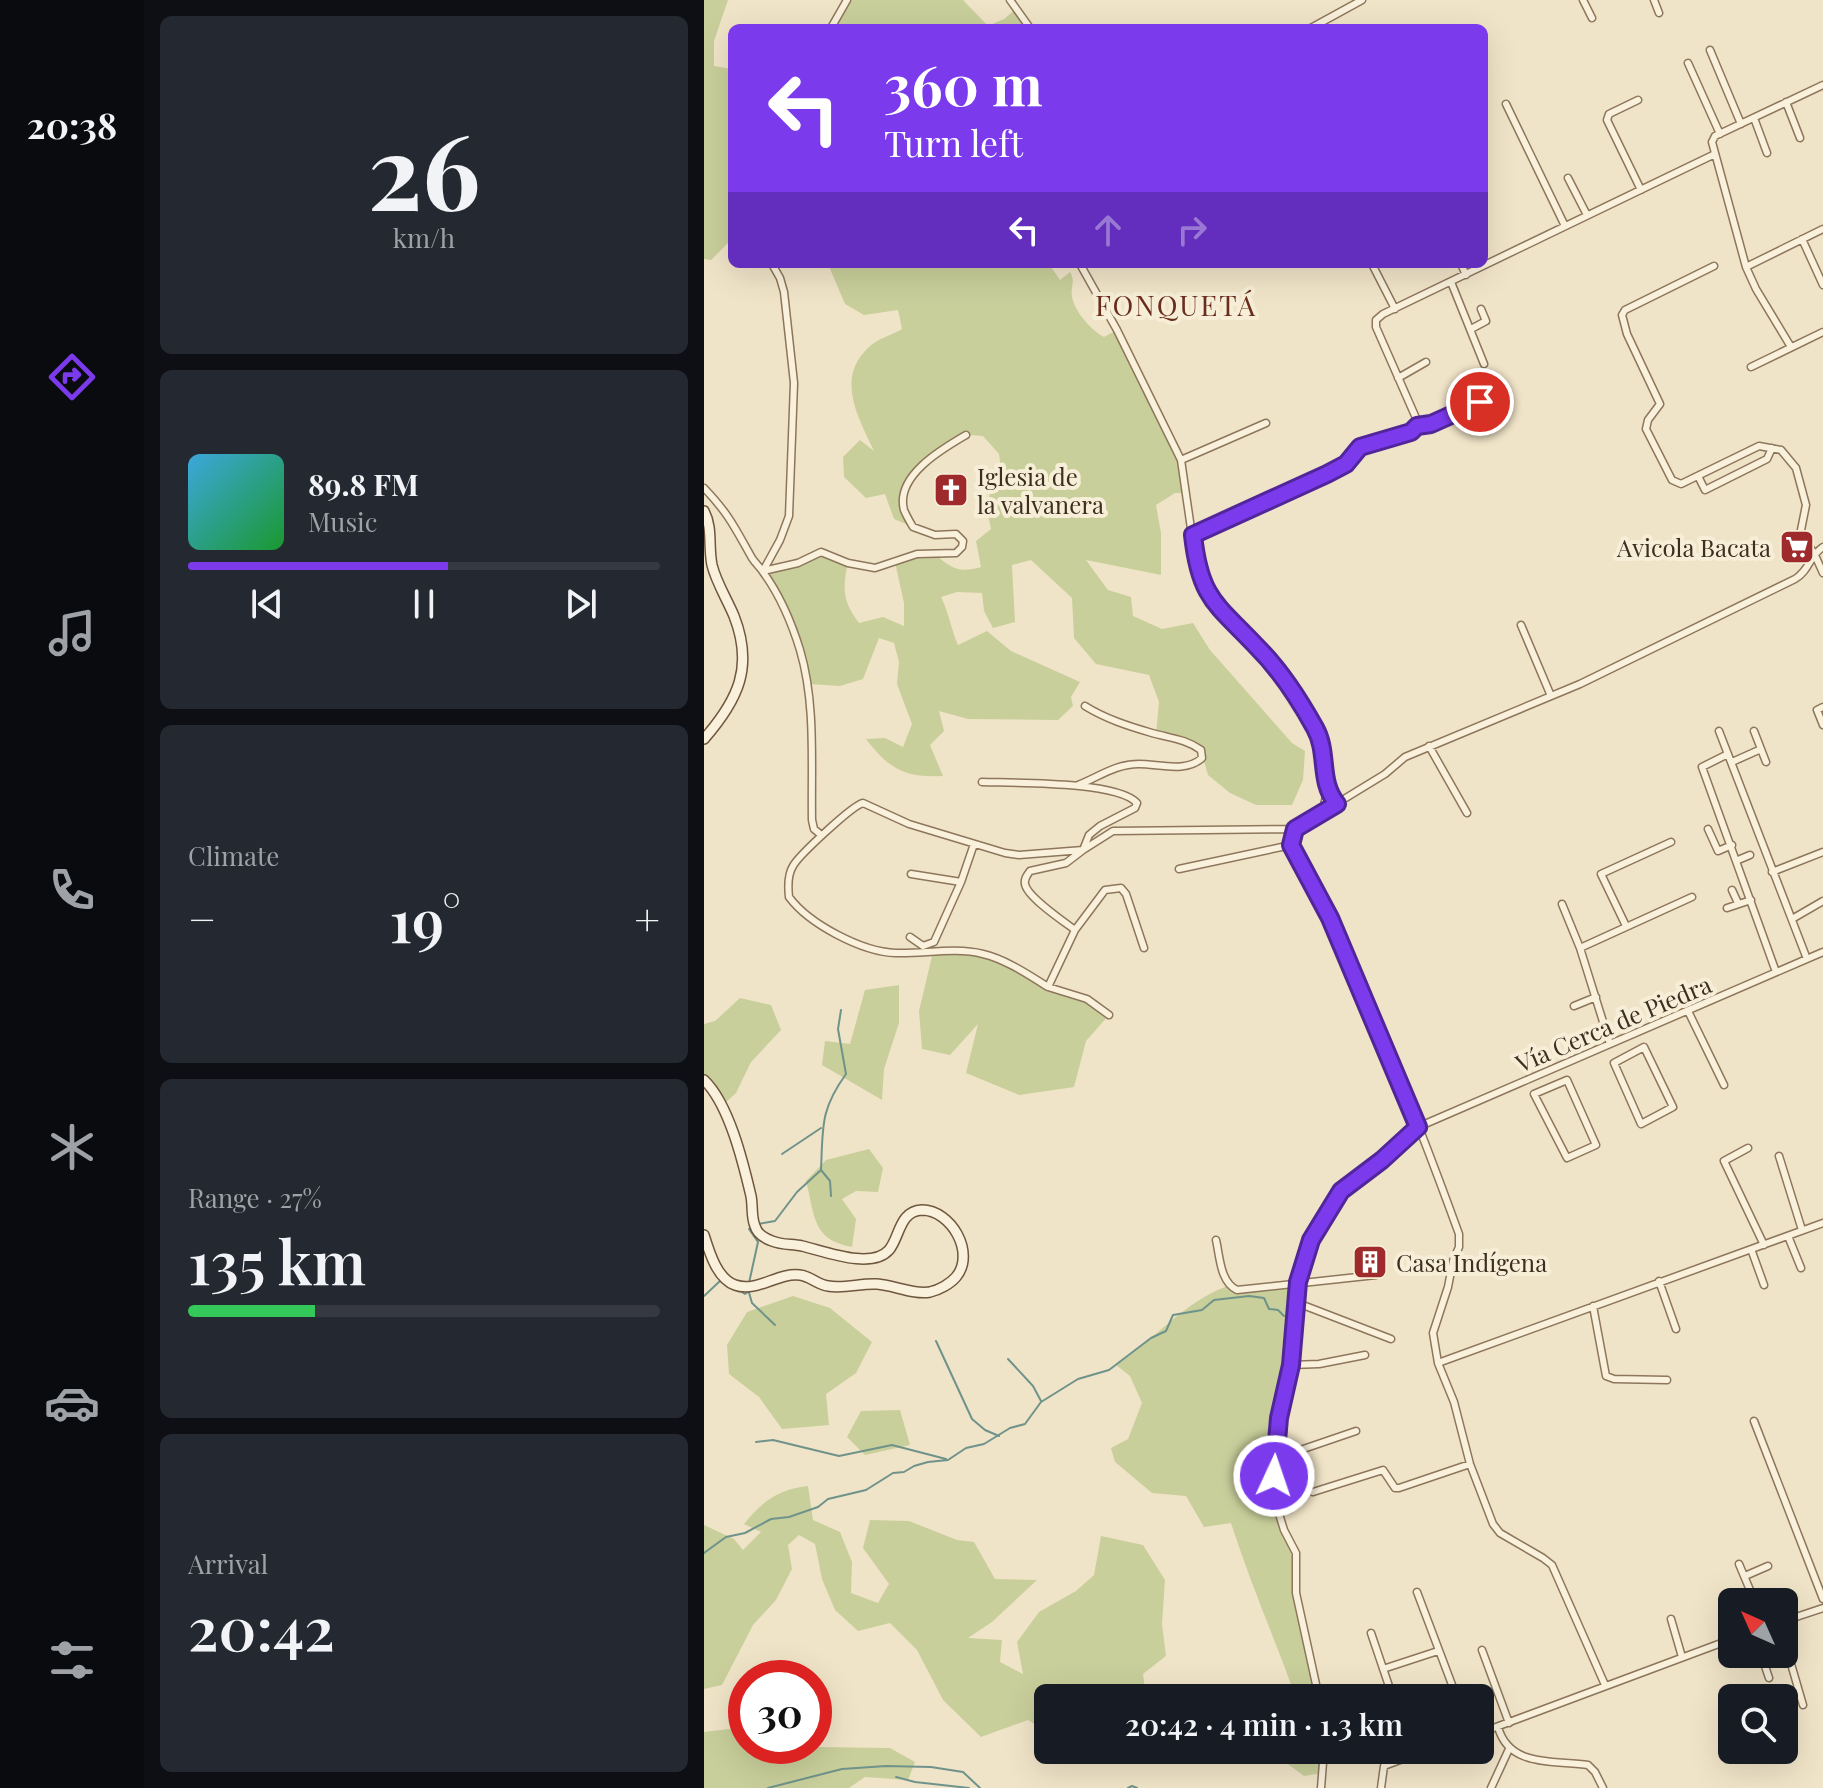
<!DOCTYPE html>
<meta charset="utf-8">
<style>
body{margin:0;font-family:"Playfair Display",serif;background:#242831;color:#f1f3f6;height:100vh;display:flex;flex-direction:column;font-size:30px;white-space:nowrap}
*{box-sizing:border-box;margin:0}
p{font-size:26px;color:#9ea1a6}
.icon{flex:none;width:44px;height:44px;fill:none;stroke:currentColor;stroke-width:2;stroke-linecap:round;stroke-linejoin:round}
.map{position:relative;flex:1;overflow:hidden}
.details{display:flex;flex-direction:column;gap:16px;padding:16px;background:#0d0f14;width:560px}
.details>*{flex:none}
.banner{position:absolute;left:24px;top:24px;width:760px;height:244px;border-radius:12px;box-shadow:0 8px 32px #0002;background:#7c3aed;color:#fff;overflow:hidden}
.needle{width:52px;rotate:315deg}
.controls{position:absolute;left:1014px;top:1588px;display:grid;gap:16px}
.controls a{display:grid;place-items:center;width:80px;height:80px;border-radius:12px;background:#171b24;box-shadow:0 8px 32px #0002;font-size:40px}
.speed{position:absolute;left:24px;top:1660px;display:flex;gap:16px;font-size:40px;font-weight:700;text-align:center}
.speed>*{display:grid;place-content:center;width:104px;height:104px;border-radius:50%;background:#171b24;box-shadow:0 8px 32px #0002;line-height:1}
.speed .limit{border:12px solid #d22;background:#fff;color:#111}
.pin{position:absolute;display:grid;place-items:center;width:68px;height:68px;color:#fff;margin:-34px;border:4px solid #fff;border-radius:50%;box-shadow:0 2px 8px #0007}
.me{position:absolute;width:88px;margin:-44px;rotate:3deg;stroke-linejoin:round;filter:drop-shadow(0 0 6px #0008)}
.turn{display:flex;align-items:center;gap:28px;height:168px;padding:0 24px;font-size:36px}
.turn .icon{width:104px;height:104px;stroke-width:2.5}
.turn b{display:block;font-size:56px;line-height:68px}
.lanes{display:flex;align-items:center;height:76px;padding:0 24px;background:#0003;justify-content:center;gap:40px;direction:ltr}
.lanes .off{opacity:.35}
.big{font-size:60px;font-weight:600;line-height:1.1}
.details .card{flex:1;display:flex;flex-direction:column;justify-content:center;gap:12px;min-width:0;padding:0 28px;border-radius:12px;background:#242831}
.details .dial{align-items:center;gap:0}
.dial b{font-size:104px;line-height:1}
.song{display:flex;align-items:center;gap:24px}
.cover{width:96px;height:96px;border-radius:12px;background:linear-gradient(135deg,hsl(200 70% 55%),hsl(130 70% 35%))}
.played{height:8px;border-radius:4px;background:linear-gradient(90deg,#7c3aed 55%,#363941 55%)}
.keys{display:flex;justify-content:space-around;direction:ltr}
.heat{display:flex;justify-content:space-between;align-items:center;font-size:44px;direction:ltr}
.charge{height:12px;border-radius:6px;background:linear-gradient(90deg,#34c759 27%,#363941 0)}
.trip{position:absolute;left:330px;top:1684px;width:460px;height:80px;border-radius:12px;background:#171b24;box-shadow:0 8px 32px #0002;font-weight:600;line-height:80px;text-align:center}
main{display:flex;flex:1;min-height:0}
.tab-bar{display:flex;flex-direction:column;width:144px;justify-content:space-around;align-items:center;background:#090b0e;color:#9ea1a6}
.tab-bar .icon{width:56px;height:56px}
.tab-bar .active{color:#7c3aed}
.tab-bar b{font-size:36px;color:#f1f3f6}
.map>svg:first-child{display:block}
.green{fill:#c9cf9b}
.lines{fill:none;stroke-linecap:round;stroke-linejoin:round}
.stream{stroke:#6f938a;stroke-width:2}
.street-casing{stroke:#8d765c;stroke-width:9}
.secondary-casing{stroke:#6f573f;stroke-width:12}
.street{stroke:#faf1dc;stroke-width:6}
.secondary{stroke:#faf1dc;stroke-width:9}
.route-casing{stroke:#51269a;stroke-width:20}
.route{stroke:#7c3aed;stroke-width:14}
.labels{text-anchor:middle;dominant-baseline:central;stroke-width:8;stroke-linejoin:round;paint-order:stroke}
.poi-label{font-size:24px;fill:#3d2e20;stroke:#f7eed8;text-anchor:start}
.street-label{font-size:24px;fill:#3d2e20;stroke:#f7eed8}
.quarter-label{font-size:28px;letter-spacing:2px;fill:#6b2e1e;stroke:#f7eed8}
</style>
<main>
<nav class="tab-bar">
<b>20:38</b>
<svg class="icon active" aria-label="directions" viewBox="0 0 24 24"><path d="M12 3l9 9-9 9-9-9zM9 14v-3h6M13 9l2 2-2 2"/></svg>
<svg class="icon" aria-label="music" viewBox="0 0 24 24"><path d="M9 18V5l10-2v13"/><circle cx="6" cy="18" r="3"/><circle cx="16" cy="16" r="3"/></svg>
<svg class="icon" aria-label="phone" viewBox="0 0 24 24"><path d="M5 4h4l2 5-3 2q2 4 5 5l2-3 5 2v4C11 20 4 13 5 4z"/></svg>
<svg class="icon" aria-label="climate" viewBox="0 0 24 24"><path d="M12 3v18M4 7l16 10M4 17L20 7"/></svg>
<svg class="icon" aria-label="car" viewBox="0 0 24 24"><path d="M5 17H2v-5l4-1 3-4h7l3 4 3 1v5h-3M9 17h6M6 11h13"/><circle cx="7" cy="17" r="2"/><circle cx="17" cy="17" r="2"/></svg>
<svg class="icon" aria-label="filters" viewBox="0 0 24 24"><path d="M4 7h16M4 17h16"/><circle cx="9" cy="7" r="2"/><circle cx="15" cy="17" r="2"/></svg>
</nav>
<section class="details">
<div class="card dial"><b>26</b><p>km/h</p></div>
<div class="card">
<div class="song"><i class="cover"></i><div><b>89.8 FM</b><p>Music</p></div></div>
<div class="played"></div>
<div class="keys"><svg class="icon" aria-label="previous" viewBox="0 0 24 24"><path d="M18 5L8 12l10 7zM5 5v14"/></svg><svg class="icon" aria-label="pause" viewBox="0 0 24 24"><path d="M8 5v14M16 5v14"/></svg><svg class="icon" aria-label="next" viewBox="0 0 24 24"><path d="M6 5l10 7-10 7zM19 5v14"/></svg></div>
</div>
<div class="card"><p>Climate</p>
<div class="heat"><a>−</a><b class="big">19°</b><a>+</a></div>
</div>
<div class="card"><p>Range · 27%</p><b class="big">135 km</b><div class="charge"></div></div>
<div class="card"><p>Arrival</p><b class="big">20:42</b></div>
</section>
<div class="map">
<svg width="1119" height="1788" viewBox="0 0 1119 1788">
<rect width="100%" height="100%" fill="#f0e4c8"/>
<!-- green -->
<path class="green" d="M0,0H24L10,41V66L28,69V239L7,260L0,259Z
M143,0H259L284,26L300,19L313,8L326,28H127Z
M124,264H345L356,280L366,272C372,282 366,287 368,297C371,312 387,330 400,337L413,330L477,460L482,493H471L452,505L457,533V575L382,560L404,590L427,597L429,616L458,629L489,623L506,650L588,743L601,751L599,780L588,805H552L526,793L504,775L497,750L452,734L455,702L445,675L392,664L370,638L368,598L327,560L308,565L311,622L289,628L280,611L278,593L253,592L237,597C245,613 247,629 254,645L283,631L307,651L376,682L367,697L369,706L354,720L264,719L235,711L240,731L226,745L239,776C201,778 185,769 162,739L181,738L199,747L208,724L193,684L195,662L190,643L175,638L159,679L136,686L105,684L95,647L59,571L94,563L117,552L144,563C138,589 139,602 155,623L179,617L200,626V603L191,562L213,554H231C248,569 255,573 277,567L272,541L287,529L283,510L288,481L298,477L295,454L279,436C273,436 265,434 260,436C242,442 206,473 201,491C197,505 203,515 209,527L190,519L181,494L162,498L140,477L139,457L156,440L170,451C154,417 131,378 165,347C173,339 188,335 198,329L194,310L160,315L141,304Z
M229,952L281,954L326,978L383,999L405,1015L382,1041L370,1087L315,1095L262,1073L274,1024L246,1055L218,1049L215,1011Z
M195,985V1023L180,1069L178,1100L118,1065L121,1041L146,1044L161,990Z
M36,998L67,1005L77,1030L47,1062L32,1093L19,1105L0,1080V1024L11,1021Z
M165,1149L179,1168L174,1192L152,1191L138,1199L152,1219L148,1247C108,1240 111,1216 102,1181L122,1160Z
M594,1282L587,1365L575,1418L572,1504L592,1553V1593L615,1698H592C571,1639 546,1583 527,1523L500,1527L482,1496L448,1493L411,1462L407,1448L424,1439L438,1403L426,1376L412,1365C451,1340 480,1301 524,1286L533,1290Z
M89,1296L126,1308L168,1342L152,1373L122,1394L125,1425L78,1429L55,1397L25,1374L23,1345L43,1312Z
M196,1410L206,1445L161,1455L143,1437L157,1411Z
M104,1486L109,1520L136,1532L148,1562L147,1593L174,1603L185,1584L159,1548L166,1520L205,1521L253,1540L270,1542L291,1579L333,1580L288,1622L264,1638L298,1640L296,1662L319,1674L313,1642L335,1612L372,1591L390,1575L397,1536L439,1545L461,1580L458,1624L462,1656L439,1674L442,1698H344V1733L324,1720L277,1737L239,1700L213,1650L186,1623L154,1631L131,1610L118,1579L111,1544L95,1535L84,1545L88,1569L72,1600L49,1625L18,1685L0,1689V1525L30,1539L39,1550L57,1532L40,1524C57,1502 75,1489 104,1486Z
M42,1727V1746L186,1748L211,1762L204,1780L161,1777L145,1788H0V1732Z
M584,1750H620L618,1773L600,1776L581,1762Z"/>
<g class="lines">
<!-- stream -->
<path class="stream" d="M78,1154L117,1128
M117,1170L126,1181L127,1196
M54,1224L71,1221L93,1192L117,1170C119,1127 116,1110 142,1074L134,1029L137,1010
M45,1283L54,1242L45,1229L48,1227
M33,1289L41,1294L44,1292
M44,1289L48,1303L71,1325
M0,1296L17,1280
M232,1341L268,1419L281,1430L295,1436
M304,1359L329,1386L337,1401
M52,1442L69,1440L135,1456L188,1445L242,1459
M0,1553L22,1537L41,1533L67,1519L85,1517L114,1507L124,1499L162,1490L189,1473L200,1472L210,1466L224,1462L244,1460L262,1448L280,1444L306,1428L321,1424L337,1402L374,1379L405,1370L447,1338L462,1331L469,1315L498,1310L510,1300L545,1296L560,1298L565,1309L574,1310L580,1316
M192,1777L211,1782L265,1788
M64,1788L138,1769L182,1766L227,1767L259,1772L276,1788
M424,1788L428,1786L433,1788"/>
<!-- street casing -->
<g class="street-casing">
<path id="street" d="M306,0L326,28
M879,0L888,18
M950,0L955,13
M127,28L143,0
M607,28L658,0
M1006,50L1037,124
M984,63L1016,134
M934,100L905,114L903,120L937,190
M1082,102L1096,138
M802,104L861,226
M1050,118L1063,153
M864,178L883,215
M1098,239L1119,285
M376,264L413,330L477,460L492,563L501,587L522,617L567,663L613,730L623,791L619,811
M668,264L691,309
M757,264L762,275
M1010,266L921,310L918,315L923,334L956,404L944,420L942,429L968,480L977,484L1055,446L1077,450L1092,468L1102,505L1097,530L1099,538L1110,553L1119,573
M1042,267L1119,229
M747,282L780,364
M767,329L782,321L777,309
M1087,347L1052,289L1042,267L1008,142L1011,136L1119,85
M1047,367L1119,332
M694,378L722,362
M713,426L727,424L776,402
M477,460L562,423
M994,476L1001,490L1063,459L1068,448
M0,488C25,514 31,528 48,558C51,563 56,567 59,572C75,594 88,624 96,650C112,704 107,764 108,820L110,829L116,834
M489,535L623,474L642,464L656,447L707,432L713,426L712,418L672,327V320L679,314L1011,154
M59,571L94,563L117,552L144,563L171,568L213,554L252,553L258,547L259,541L252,534L231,535L209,527C206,522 202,515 200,510C191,476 238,449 262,435
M59,571L76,540L85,516L90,383L80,292L76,278L68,264
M817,625L847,696
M1119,707L1113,710L1119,725
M1015,731L1103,959
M1050,731L1062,762
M725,746L763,813
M1024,754L998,767L1072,972
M1028,762L1057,749
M278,782C310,783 413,781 433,803L431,808L396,826L385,835L379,850L362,863L326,871C323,875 320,879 321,884C323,897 359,921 371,930L344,987C325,975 301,959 279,954C251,947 220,954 192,953C158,952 105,924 85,897C84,888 84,874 89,866C95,855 149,805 159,803L205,824L301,853L315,855L379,850L409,831L591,829
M374,785C395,777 411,764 435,764C455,764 482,773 498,758L497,750C482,739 466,738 448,733C424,726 402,719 381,706
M1004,829L1014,851L1028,845
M1034,860L1046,855
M475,869L587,845
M1068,872L1119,852
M207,874L257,882
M1028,890L1034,903
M858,904L876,948
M1023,908L1047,900
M1088,919L1119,901
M922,926L897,874L967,842
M371,930L401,890L417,888L422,894L440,948
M206,937L219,946L230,942L257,882L270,844
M344,987L383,999L405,1015
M870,1006L892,997
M984,1011L1020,1085
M906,1044L876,948L988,897
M940,1047L969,1107L937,1124L910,1063Z
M863,1080L892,1145L863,1158L830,1094Z
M714,1127L1119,952
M1044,1148L1020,1161L1060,1245
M1075,1156L1098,1230
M1084,1236L1097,1268
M512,1240C516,1257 516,1282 533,1290L672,1275
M1047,1249L1060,1285
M955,1281L972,1329
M591,1302L687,1339
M889,1306L902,1376L910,1379L963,1380
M734,1363L1119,1223
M587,1365L615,1364L661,1355
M1050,1421L1119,1599
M570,1459L652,1431
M609,1492L679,1470L691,1488H695L766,1464
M1035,1564L1051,1602
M1041,1576L1064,1566
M713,1592L753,1698
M967,1619L978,1657
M1080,1621L1119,1608
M667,1633L689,1698
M1080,1640L1099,1705
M778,1650L805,1723
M1057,1654L1065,1678
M679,1669L734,1651
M901,1685L848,1565L839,1558L796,1533L789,1524L766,1464L750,1402L734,1363L729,1333L744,1287L749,1261L755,1247V1234C707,1102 654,969 587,845L591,829L681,774L701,757L876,684L1091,579C1106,570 1105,556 1119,547
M615,1698L592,1593V1553L580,1530L572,1504L570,1476L575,1418L587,1365L594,1282L607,1240L637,1191L678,1160L714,1127
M794,1727C805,1768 851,1760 884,1765L891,1772L899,1788
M776,1733L1028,1639
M617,1788L620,1750
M677,1788L680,1766L723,1750
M787,1788L805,1749"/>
</g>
<!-- secondary casing -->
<g class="secondary-casing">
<path id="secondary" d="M0,511C9,528 4,546 8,565C12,582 23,599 30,616C50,667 34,700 0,739
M0,1080C25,1104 39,1162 47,1196C49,1206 47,1217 51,1226C53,1234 60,1238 68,1241C78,1245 88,1244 98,1246C120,1251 167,1270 185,1250C196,1237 195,1211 218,1210C247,1210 272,1253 252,1277C246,1284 235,1290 226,1292C210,1295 189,1285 173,1284C157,1283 140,1289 124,1286C114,1285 106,1276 96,1275C74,1272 53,1293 31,1285C13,1279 5,1251 0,1235"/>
</g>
<!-- street -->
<use href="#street" class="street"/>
<!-- secondary -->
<use href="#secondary" class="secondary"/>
</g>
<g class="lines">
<!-- route casing -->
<g class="route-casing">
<path id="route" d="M570,1476L575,1418L587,1365L594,1282L607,1240L637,1191L678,1160L714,1127L626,918L587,845L591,829L633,804C614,781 625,753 611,728C596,701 576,670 554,648C513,604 496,600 489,535L623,474L642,464L656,447L707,432L713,426L727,424L776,402"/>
</g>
<!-- route -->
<use href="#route" class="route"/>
</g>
<!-- icons -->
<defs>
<g id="church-square" transform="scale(1.8)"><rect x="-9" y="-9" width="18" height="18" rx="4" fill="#9e2a2b" stroke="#f7eed8"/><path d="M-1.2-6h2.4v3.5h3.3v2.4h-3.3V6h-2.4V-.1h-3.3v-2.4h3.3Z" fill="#fff"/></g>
<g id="supermarket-square" transform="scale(1.8)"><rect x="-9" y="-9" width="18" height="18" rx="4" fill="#9e2a2b" stroke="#f7eed8"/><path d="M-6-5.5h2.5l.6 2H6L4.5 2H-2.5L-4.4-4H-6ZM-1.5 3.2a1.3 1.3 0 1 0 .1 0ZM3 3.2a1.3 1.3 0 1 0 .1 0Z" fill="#fff"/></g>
<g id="building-square" transform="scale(1.8)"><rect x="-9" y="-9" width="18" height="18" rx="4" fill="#9e2a2b" stroke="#f7eed8"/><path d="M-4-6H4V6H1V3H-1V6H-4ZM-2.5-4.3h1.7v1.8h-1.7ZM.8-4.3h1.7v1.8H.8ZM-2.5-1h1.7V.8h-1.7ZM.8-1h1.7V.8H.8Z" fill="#fff"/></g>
</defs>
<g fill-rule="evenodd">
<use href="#church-square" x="247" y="490"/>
<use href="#supermarket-square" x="1093" y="547"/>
<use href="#building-square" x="666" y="1262"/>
</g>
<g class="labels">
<!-- poi labels -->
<g class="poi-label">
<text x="273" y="476">Iglesia de<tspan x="273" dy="28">la valvanera</tspan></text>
<text x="1067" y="547" text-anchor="end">Avicola Bacata</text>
<text x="692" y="1262">Casa Indígena</text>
</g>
<!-- street labels -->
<g class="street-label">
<text transform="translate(909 1023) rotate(-23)">Vía Cerca de Piedra</text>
</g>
<!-- quarter labels -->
<g class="quarter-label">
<text x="472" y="304">FONQUETÁ</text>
</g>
</g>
</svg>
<div class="controls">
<a><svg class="needle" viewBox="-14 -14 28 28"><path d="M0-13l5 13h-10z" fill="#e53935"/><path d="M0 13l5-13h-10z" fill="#9ea1a6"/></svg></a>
<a><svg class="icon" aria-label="search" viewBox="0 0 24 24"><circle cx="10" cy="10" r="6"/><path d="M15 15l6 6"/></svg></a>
</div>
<div class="speed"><div class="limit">30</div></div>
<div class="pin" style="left:776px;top:402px;background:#d93025"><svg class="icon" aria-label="arrive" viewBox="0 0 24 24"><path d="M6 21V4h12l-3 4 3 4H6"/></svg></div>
<svg class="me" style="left:570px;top:1476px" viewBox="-20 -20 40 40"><circle r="17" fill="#7c3aed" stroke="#fff" stroke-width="3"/><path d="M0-11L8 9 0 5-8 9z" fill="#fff"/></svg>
<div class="trip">20:42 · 4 min · 1.3 km</div>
<div class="banner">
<div class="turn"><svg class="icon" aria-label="left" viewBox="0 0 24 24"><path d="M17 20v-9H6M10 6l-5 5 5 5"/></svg><div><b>360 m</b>Turn left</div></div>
<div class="lanes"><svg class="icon" aria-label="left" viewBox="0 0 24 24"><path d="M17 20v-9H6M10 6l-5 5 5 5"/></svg><svg class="icon off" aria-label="ahead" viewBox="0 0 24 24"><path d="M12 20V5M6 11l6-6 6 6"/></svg><svg class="icon off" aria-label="right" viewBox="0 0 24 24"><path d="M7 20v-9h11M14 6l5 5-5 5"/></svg></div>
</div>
</div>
</main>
